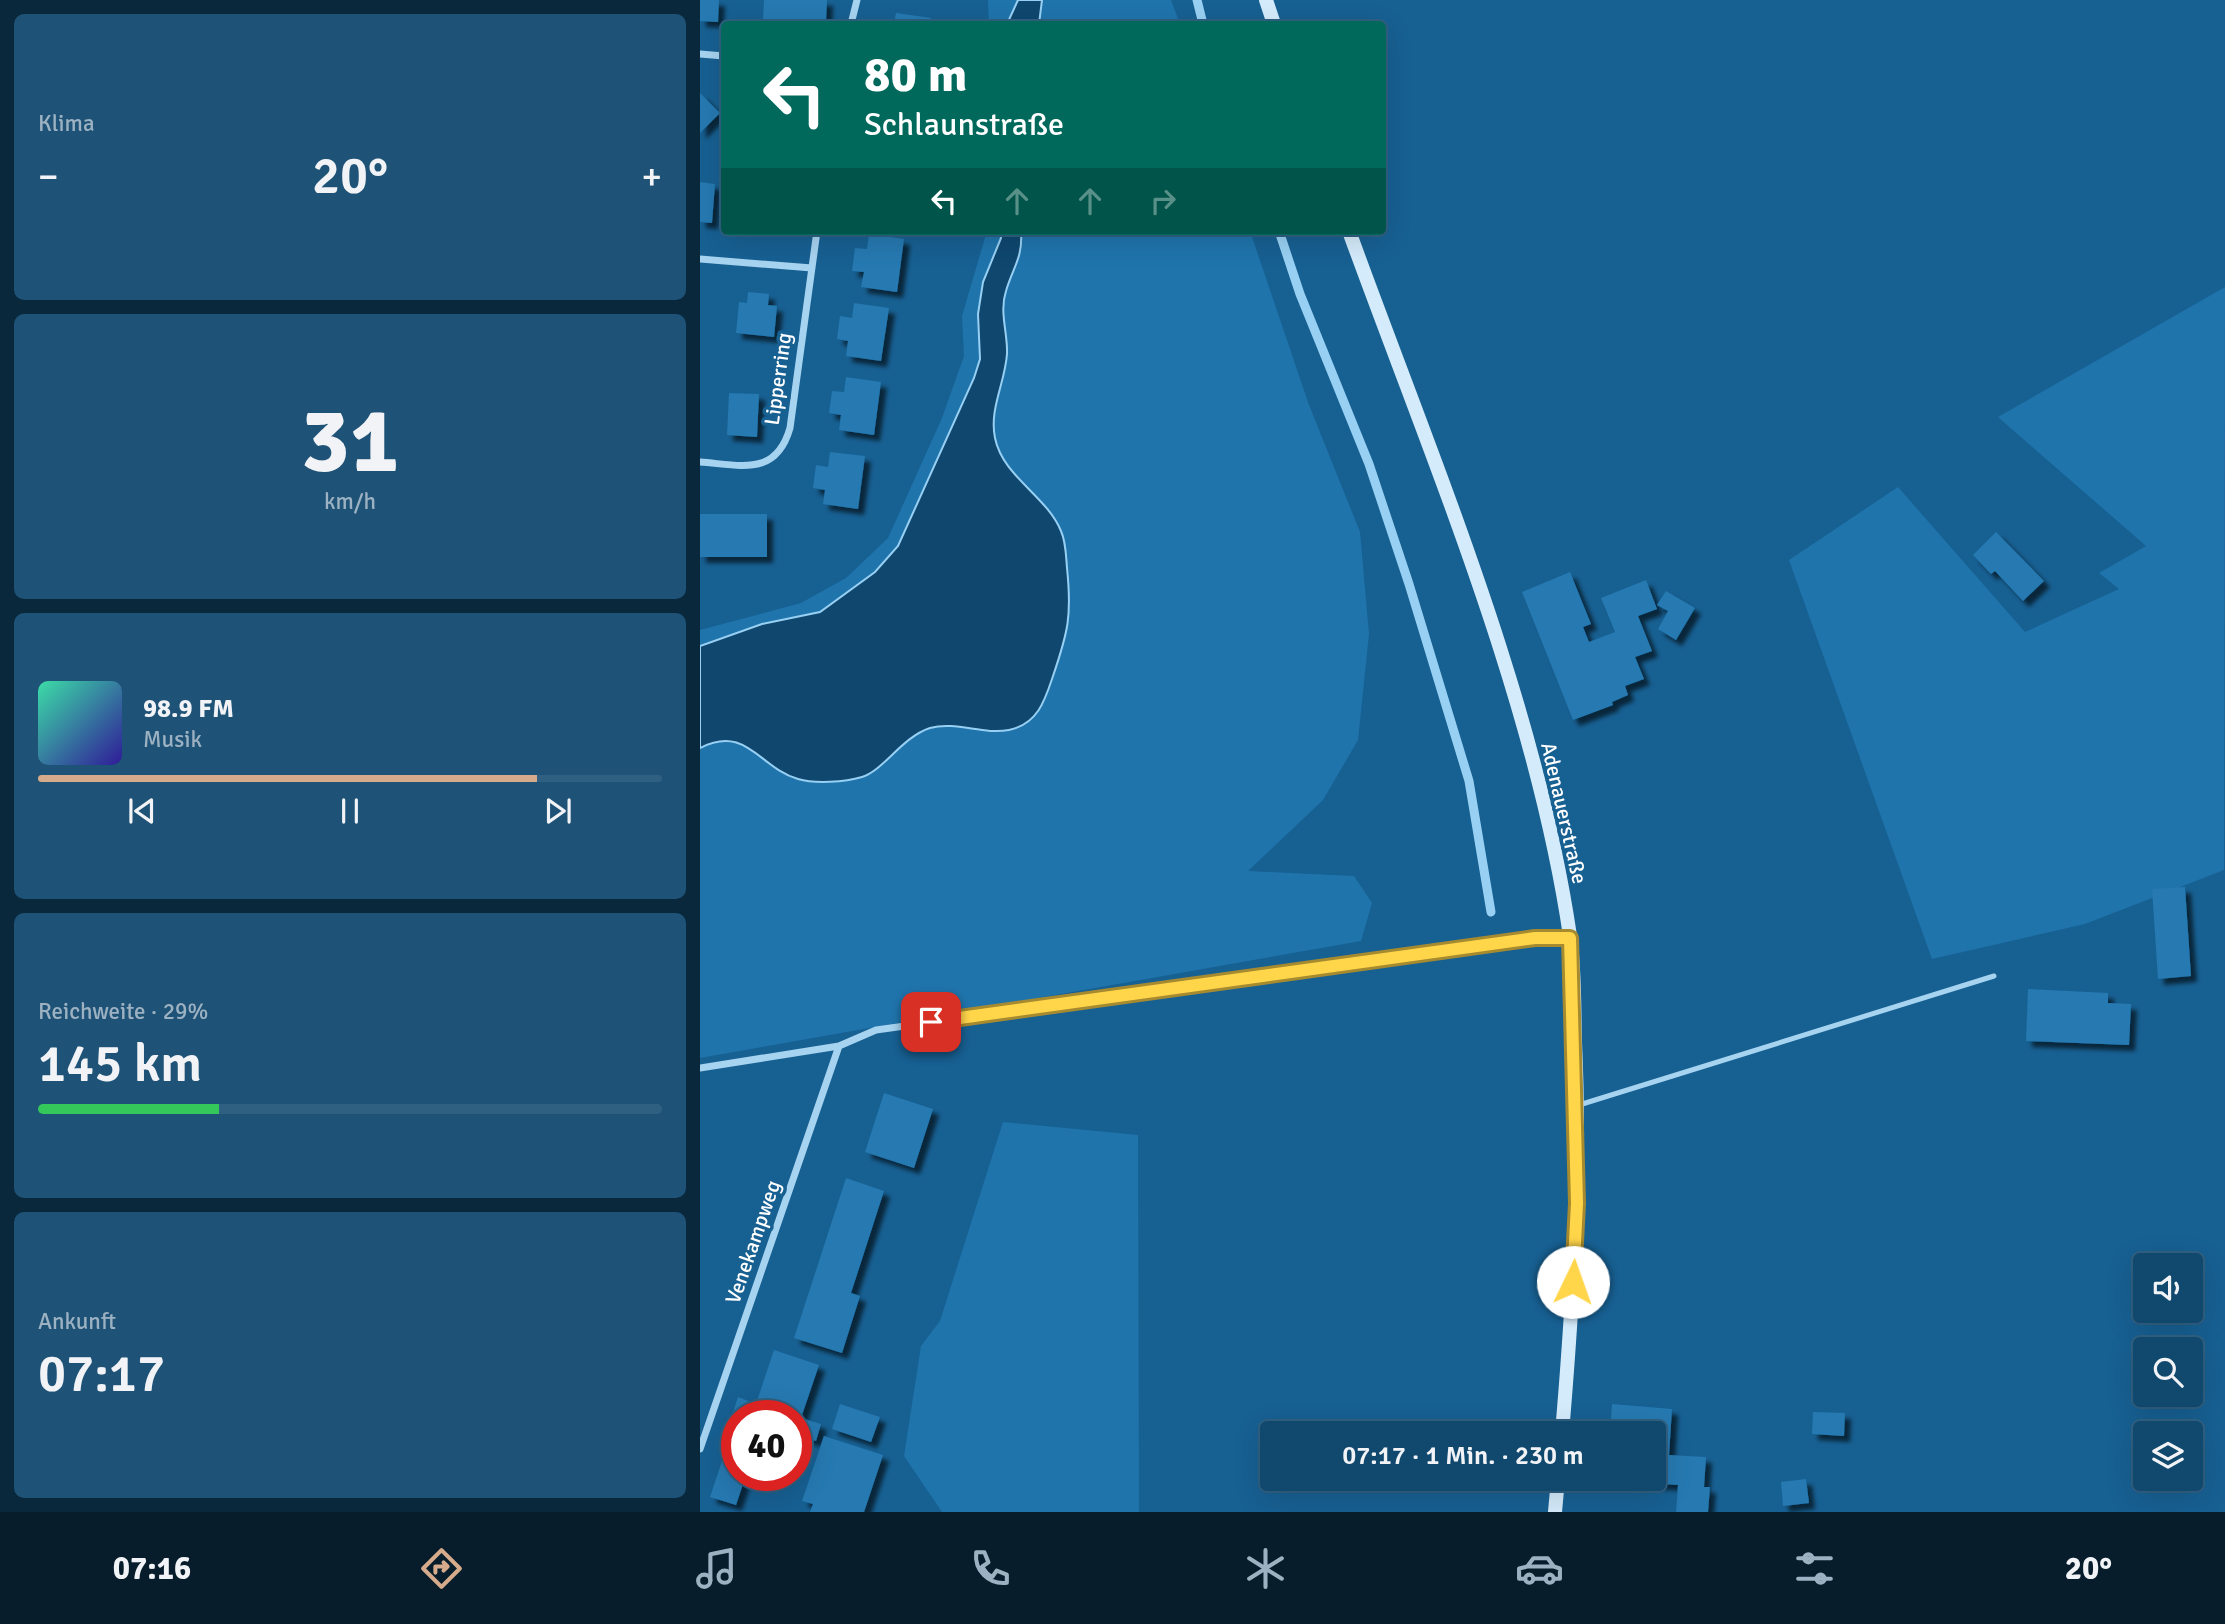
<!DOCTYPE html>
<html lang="de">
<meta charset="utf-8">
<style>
body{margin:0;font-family:Signika,sans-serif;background:#1e5276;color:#f1f3f6;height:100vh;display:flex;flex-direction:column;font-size:26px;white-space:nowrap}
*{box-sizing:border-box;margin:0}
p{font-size:23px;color:#9cb2c2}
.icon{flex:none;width:38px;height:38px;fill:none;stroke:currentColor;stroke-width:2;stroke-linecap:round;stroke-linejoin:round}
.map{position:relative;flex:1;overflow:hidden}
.drawer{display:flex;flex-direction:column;gap:14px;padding:14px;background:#09283c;width:700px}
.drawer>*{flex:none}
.hud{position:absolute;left:21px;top:21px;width:665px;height:214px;border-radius:7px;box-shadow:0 7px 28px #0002,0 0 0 2px #306081;background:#00695c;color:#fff;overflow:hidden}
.controls{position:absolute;left:1433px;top:1253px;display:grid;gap:14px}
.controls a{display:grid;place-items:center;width:70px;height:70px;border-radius:7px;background:#11486e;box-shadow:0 7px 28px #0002,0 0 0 2px #306081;font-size:35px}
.speed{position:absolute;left:21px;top:1400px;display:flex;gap:14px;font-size:35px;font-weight:700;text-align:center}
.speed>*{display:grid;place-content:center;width:91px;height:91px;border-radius:50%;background:#11486e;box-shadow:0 7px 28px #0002,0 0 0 2px #306081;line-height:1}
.speed .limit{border:10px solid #d22;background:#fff;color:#111}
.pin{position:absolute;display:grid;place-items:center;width:60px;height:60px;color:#fff;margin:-30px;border-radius:14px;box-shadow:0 4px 10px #0006}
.me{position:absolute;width:77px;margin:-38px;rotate:3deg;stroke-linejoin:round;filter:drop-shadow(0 0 5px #0008)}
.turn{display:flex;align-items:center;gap:24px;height:147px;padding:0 28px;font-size:32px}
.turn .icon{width:91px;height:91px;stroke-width:2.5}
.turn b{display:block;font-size:49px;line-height:60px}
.lanes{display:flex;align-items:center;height:66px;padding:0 28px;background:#0003;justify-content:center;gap:35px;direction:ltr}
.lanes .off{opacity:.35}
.big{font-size:52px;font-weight:600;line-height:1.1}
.drawer .tile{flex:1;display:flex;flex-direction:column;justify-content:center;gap:10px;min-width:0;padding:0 24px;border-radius:10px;background:#1e5276}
.drawer .dial{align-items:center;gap:0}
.dial b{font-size:91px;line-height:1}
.song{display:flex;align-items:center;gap:21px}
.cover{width:84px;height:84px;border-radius:10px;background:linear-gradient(135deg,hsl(160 70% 55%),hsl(250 70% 35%))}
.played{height:7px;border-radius:4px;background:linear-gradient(90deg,#d6ab8b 80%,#306081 80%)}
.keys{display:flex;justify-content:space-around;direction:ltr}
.heat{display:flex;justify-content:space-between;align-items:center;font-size:38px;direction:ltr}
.charge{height:10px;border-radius:5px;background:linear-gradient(90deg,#34c759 29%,#306081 0)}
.trip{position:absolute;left:560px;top:1421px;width:406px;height:70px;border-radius:7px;background:#11486e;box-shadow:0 7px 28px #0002,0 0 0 2px #306081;font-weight:600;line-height:70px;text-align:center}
.dock{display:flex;height:112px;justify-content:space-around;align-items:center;background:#071d2c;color:#9cb2c2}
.dock .icon{width:49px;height:49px}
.dock .on{color:#d6ab8b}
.dock b{font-size:32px;color:#f1f3f6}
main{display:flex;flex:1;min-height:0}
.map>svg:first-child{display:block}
.green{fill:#1f74ac}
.water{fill:#0f476f;stroke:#98d0f3;stroke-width:2}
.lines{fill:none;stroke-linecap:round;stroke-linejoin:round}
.stream{stroke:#98d0f3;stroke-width:9}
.building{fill:#2579b1;filter:url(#shadow)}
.lane{stroke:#a6d3f0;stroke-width:5}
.street{stroke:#a6d3f0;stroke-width:7}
.secondary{stroke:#d4ebfb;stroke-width:14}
.route-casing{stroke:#a68a30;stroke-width:18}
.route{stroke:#ffd54a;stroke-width:12}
.labels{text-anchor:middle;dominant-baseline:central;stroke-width:7;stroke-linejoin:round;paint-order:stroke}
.street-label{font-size:21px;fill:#fff;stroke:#176092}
</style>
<main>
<section class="drawer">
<div class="tile"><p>Klima</p>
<div class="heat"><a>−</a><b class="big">20°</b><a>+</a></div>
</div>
<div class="tile dial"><b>31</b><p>km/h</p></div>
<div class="tile">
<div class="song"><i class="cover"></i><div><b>98.9 FM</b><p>Musik</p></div></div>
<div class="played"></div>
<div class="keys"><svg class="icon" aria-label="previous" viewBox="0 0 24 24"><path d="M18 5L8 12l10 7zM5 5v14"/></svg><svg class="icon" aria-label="pause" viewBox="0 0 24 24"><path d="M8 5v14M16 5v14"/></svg><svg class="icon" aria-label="next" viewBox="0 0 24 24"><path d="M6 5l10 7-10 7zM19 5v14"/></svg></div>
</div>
<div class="tile"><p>Reichweite · 29%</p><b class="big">145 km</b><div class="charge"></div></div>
<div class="tile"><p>Ankunft</p><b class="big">07:17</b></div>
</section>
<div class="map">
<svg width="1525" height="1512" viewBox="0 0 1525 1512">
<defs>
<filter id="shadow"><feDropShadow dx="6" dy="6" stdDeviation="2" flood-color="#0009"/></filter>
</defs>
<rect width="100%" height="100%" fill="#176092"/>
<!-- green -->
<path class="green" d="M288,0H471L480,24H289Z
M287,231H550L609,405L660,532L669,634L658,740L623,800L548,871L654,876L672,903L661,941L0,1058V630L101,603L146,578L188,538L242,418L264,356L262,316Z
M1525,287L1524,870L1385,924L1232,959L1089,560L1198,487L1325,632L1419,589L1399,573L1446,546L1298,417Z
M303,1122L438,1135L439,1512H242L204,1456L221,1346L240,1321Z"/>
<!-- water -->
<path class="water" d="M318,0H342L339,24H307Z
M300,231H321C323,258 313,267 306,291C299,312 308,333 307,354C305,383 289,409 295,438C303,477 346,495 361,531C366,542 366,556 367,568C372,616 368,632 353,676C345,700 338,724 309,730C283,735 256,721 230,728C202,737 183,771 162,777C145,782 115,784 98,779C59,768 47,724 0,748V646L62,624L120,612L175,572L198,546L274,378L280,359L278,314L283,282L301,238Z"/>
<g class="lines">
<!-- stream -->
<path class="stream" d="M497,0L503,24
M579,231L600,294L669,464L709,584L769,781L791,912"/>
</g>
<!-- building -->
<path class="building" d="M0,0H19L18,22L0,21Z
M64,0H127L126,22L63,20Z
M196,13L231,18L230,24H194Z
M0,93L20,113L0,133Z
M0,182L15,184L12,223L0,222Z
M169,234L204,239L197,292L161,287L164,272L152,271L155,248L167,249Z
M48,292L69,294L68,305L77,306L74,337L36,333L39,302L47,303Z
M154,303L189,308L181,361L146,356L148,341L137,339L140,316L152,318Z
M146,377L181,382L174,435L139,430L141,415L129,413L132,391L144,392Z
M29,393L59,394L57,437L27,435Z
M130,452L165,456L158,509L123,504L125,490L113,488L116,465L128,467Z
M0,514H67V557H0Z
M1296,532L1344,581L1323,601L1295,571L1291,574L1273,555Z
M870,572L891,624L883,627L889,642L915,632L901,598L946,580L957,609L938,616L952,651L935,657L944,679L925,686L928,695L912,702L913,705L873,720L822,592Z
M966,591L995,608L976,640L958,629L968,611L957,605Z
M1485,887L1491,976L1458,979L1452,889Z
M1328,989L1408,993V1003L1431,1004L1429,1045L1326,1041Z
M184,1093L233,1109L214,1168L165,1152Z
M146,1178L184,1191L151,1293L160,1296L142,1353L94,1338Z
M74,1350L119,1365L101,1418L83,1412L82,1416H37V1441L25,1437L38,1397L56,1404Z
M140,1404L180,1417L171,1442L132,1429Z
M912,1404L972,1409L969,1455L1006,1457L1004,1487H1010L1008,1512H976L978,1485L918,1481L954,1479V1433H910Z
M1113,1412L1145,1413L1144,1436L1112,1434Z
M104,1419L121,1424L116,1441L98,1436Z
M124,1436L183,1455L164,1512H110L113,1504L102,1501Z
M23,1458L37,1463V1475H46L36,1505L10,1497Z
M1106,1479L1109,1503L1083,1506L1081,1482Z"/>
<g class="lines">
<!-- lane -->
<path class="lane" d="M879,1105L1294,976"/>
<!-- street -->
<path class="street" d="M151,24L157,0
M0,54L24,56
M0,259L112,268
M0,462C41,465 76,477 90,428L117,231
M0,1068L139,1046L176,1030L835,938H870
M0,1449L139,1046"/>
<!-- secondary -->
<path class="secondary" d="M566,0L574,24
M649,231C731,457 835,698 870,936C875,971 874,1007 875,1042C881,1173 873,1303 862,1433
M855,1512L858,1479"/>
</g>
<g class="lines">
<!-- route casing -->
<g class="route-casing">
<path id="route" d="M231,1022L835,938H870L877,1203L873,1282"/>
</g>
<!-- route -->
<use href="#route" class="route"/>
</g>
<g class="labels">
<!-- street labels -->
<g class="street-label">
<text transform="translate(78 379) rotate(-82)">Lipperring</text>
<text transform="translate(864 813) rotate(77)">Adenauerstraße</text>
<text transform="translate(53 1242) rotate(-71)">Venekampweg</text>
</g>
</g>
</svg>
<div class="controls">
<a><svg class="icon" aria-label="sound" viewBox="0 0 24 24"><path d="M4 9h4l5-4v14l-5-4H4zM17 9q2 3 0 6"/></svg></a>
<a><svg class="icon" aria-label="search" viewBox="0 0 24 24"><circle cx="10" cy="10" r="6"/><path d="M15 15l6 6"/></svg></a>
<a><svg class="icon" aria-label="layers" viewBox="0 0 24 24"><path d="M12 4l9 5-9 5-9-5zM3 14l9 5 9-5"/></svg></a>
</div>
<div class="speed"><div class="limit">40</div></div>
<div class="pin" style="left:231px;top:1022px;background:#d93025"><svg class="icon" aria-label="arrive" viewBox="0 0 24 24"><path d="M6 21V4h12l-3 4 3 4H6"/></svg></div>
<svg class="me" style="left:873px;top:1282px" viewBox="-20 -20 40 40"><circle r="19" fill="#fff"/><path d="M0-13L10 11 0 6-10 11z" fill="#ffd54a"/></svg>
<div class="trip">07:17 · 1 Min. · 230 m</div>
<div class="hud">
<div class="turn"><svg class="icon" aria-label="left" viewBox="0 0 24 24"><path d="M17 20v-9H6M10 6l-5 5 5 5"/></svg><div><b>80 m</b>Schlaunstraße</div></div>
<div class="lanes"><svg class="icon" aria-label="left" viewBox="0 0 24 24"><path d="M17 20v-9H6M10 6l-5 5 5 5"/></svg><svg class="icon off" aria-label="ahead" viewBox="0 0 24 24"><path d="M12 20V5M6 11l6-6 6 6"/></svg><svg class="icon off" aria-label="ahead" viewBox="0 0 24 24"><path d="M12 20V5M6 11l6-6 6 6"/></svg><svg class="icon off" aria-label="right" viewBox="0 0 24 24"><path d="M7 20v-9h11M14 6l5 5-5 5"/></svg></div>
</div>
</div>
</main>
<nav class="dock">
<b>07:16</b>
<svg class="icon on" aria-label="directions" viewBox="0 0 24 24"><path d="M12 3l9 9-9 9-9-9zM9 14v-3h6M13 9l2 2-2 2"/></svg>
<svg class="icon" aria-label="music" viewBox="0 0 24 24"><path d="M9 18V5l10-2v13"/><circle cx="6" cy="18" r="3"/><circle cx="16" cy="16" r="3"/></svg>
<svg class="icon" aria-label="phone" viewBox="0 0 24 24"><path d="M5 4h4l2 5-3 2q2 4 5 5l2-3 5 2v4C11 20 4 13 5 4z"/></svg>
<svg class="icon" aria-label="climate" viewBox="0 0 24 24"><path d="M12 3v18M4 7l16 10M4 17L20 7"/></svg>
<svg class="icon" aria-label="car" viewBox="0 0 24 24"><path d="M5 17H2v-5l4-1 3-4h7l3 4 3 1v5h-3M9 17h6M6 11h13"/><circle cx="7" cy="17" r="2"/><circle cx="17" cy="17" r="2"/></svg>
<svg class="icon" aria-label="filters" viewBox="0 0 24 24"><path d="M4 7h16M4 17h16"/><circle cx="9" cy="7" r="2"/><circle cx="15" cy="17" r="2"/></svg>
<b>20°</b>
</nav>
